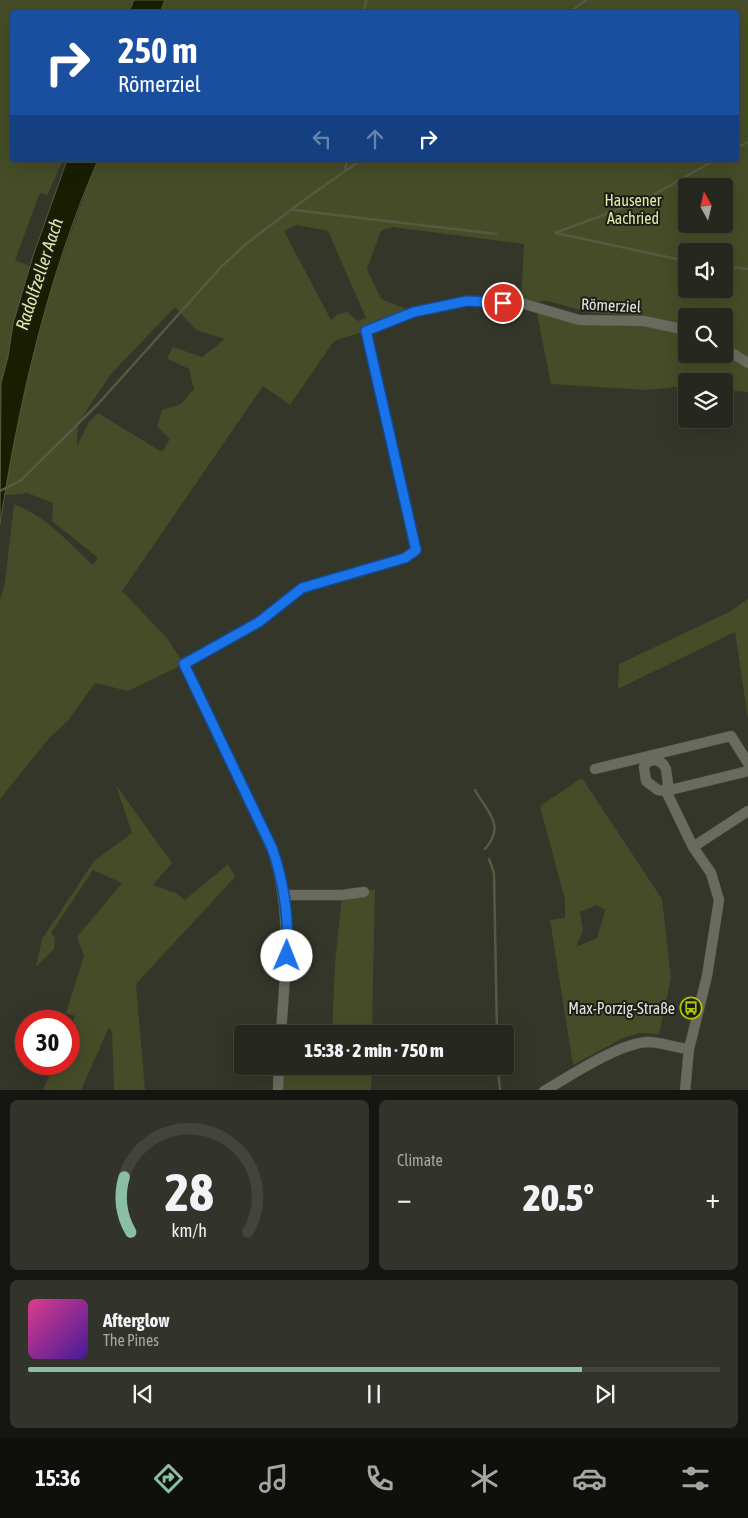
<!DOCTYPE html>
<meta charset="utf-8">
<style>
body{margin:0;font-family:"Asap Condensed",sans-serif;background:#32342c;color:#f1f3f6;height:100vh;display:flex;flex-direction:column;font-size:19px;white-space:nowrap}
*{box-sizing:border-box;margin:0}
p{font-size:16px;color:#a4a6a4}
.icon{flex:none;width:28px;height:28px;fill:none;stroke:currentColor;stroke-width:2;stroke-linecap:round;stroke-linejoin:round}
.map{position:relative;height:1090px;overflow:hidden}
.panel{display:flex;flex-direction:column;gap:10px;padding:10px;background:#151611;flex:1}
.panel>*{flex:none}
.hud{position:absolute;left:10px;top:10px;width:729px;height:152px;border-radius:5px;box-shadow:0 5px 20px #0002,0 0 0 1px #42443d;background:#1a4fa0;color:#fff;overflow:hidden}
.needle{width:32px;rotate:352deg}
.fabs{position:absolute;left:678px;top:178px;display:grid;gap:10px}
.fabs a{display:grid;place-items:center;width:55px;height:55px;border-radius:5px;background:#26281f;box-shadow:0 5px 20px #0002,0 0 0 1px #42443d;font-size:25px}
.speed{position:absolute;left:15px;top:1010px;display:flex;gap:10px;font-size:25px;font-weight:700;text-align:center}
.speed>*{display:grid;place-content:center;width:65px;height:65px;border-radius:50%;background:#26281f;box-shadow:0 5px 20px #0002,0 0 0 1px #42443d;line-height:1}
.speed .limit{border:8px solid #d22;background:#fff;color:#111}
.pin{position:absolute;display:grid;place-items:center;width:42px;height:42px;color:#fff;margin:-21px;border:2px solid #fff;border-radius:50%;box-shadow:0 1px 5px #0007}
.me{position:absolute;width:55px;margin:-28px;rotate:1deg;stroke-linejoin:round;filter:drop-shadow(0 0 4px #0008)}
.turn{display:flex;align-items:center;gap:18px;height:105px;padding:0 25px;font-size:22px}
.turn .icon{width:65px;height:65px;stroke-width:2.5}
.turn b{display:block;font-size:35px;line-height:42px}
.lanes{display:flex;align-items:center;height:48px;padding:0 25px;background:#0003;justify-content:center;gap:25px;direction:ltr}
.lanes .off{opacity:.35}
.big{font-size:38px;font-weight:800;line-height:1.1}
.panel .widget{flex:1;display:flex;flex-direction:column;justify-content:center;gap:8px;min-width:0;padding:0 18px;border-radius:8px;background:#32342c}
.panel .dial{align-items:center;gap:0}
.dial svg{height:130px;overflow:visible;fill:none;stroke:#42443d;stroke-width:7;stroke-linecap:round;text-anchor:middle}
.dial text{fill:#f1f3f6;stroke:none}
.song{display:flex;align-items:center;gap:15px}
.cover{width:60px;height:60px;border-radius:8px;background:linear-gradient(135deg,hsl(330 70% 55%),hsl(260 70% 35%))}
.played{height:5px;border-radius:2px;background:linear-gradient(90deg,#8abfa5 80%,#42443d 80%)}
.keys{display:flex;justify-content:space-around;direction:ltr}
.heat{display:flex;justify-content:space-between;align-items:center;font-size:28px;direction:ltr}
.panel .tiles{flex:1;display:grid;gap:10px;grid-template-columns:1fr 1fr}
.widget:last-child{grid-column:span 2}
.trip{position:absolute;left:234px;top:1025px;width:280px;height:50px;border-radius:5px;background:#26281f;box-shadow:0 5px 20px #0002,0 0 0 1px #42443d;font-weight:800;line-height:50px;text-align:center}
.tab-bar{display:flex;height:80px;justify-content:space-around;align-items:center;background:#0f100c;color:#a4a6a4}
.tab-bar .icon{width:35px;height:35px}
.tab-bar .selected{color:#8abfa5}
.tab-bar b{font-size:22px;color:#f1f3f6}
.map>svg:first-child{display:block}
.green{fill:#454c27;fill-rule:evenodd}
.water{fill:#1a1e00;stroke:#565a42}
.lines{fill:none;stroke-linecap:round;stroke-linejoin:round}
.stream{stroke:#565a42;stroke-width:2.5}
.street-casing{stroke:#4f5147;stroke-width:11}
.street{stroke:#686b5d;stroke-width:10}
.route-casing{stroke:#114b97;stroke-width:12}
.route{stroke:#1a73e8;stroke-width:9}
.labels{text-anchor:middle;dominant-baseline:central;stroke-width:4;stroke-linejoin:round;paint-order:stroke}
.park-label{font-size:16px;fill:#dfeda5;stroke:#1b1d17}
.street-label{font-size:16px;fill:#e3e5dd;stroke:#1b1d17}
.poi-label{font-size:16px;fill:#e3e5dd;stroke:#1b1d17;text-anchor:end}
.water-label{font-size:18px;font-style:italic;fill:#dceaa2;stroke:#1b1d17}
</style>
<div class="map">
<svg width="748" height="1091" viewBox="0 0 748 1091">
<rect width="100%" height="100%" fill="#333629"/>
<!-- green -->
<path class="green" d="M0,0H748V392L724,390V381H686V386L647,390L551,384L536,309L579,320L636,316L592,313L547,301L521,303L524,244L392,227L381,231L367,269L381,299L414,312L366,331L334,341L290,405L263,386L122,591L166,637L184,664L128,691L95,683L67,722L50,737L0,799V600L5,582L14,504C46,516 68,542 93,565L98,558L52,521L53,503L27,493L10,495L0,494ZM12,12H736V160H85L96,163L55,277L15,260L39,195L42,193L47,196L63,160H12ZM686,186H724V224H686ZM297,225L328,231L366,318L358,321L347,312L338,314L331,320L284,231ZM686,251H724V289H686ZM175,307L196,330L225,339L202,357L173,347L167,358L189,369L194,389L181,404L162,410L157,426L170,439L162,452L98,413L89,422L77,446L78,423L111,374ZM686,316H724V354H686Z
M748,599V719L735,632L618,689L619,664L729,612Z
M582,778L662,899L671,978L659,1034L640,1033L623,1038L573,1065L550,920L565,918V900L540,806ZM597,905L605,910L597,938L576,947L583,931L580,912Z
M116,785L172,863L153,885L176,893L185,900L228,864L235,877L136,984L145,1090H114L112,1032L109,1027L81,1090H43L54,1064H69V1030L75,1016L66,1013L84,956L77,937L122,883L93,870L51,933L55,938L54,949L36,967L42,939L94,861L132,833Z
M375,889L372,1034H332L335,963L342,895Z
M279,1066H372L371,1090L278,1091Z"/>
<!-- water -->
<path class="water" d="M134,0H165L160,12H129Z
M67,160H98C48,275 19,401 0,524L1,383L8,357L13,324L33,256Z"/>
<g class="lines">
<!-- stream -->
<path class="stream" d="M364,12L366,0
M570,12L586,0
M736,148L748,142
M345,171L347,160
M294,210L496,234
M555,233L646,199L715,160
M556,233L686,261
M724,266L748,269
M0,491L20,481L98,404L221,267L246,244L304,200L361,160
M475,790C488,813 506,825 485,849
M489,859L494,873L497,1034
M498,1066L500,1091"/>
<!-- street casing -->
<g class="street-casing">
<path id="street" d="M724,348L748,363
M595,769L731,736L748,763
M693,847L748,811
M283,895H342L364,892
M281,1034C285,971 293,910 272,849L184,664L259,622L302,588L405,558L416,550L366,331L414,312L467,301L521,303L579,320L644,321L686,330
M278,1091L279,1066
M544,1091C570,1076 619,1043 648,1042C661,1042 676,1048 689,1049
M685,1091L689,1049L707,976L719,900L711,873L693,847L666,791L668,784L666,769L663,764L657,760L648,761L644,767L646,781L658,790L666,791L748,771"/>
</g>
<!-- street -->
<use href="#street" class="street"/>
</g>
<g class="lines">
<!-- route casing -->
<g class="route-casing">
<path id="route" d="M287,956C289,920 284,882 272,848L184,664L259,622L302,588L405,558L416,550L366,331L414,312L467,301L503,303"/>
</g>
<!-- route -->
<use href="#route" class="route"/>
</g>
<!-- icons -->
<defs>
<g id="bus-ring" transform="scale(1.125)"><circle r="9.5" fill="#1b1d17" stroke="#b0c503" stroke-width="1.5"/><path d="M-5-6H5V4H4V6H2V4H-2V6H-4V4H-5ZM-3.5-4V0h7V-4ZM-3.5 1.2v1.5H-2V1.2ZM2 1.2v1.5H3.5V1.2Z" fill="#b0c503"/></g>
</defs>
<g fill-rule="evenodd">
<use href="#bus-ring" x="691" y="1008"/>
</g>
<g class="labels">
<!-- park labels -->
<g class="park-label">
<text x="633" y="200">Hausener<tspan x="633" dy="18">Aachried</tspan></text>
</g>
<!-- street labels -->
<g class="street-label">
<text transform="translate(611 305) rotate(3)">Römerziel</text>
</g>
<!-- poi labels -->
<g class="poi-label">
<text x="675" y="1008">Max-Porzig-Straße</text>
</g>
<!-- water labels -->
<g class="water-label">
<text transform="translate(39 274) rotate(-72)">Radolfzeller Aach</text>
</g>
</g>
</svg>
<div class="fabs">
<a><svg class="needle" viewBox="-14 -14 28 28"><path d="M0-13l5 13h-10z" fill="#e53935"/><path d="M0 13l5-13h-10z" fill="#a4a6a4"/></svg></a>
<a><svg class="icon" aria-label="sound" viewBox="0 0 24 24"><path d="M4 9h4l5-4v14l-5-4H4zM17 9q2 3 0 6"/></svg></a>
<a><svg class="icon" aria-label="search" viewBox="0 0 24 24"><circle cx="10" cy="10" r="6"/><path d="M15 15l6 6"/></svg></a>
<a><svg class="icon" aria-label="layers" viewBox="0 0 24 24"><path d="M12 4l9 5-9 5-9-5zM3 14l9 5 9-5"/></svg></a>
</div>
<div class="speed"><div class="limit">30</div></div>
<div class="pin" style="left:503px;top:303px;background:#d93025"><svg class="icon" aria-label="arrive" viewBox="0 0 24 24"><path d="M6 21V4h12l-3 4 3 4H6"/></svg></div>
<svg class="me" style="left:287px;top:956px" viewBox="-20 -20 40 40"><circle r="19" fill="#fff"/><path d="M0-13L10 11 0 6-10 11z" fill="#1a73e8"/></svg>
<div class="trip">15:38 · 2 min · 750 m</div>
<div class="hud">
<div class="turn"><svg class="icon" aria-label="right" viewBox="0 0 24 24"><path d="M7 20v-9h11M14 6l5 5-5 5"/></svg><div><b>250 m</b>Römerziel</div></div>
<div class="lanes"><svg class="icon off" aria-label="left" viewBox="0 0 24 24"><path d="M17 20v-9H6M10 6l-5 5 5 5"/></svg><svg class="icon off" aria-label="ahead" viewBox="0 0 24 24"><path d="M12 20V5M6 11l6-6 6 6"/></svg><svg class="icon" aria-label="right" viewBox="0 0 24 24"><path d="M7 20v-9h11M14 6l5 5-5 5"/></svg></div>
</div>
</div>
<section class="panel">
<div class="tiles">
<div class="widget dial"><svg viewBox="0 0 100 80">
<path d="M14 69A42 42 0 1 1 86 69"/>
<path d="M14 69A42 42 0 0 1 10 35" stroke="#8abfa5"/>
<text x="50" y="56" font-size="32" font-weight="700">28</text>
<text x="50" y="72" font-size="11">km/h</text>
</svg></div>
<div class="widget"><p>Climate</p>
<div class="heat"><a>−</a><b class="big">20.5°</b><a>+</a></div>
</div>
<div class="widget">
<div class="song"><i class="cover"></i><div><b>Afterglow</b><p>The Pines</p></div></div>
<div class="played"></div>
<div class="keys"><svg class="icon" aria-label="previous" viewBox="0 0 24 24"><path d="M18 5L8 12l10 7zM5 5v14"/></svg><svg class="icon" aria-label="pause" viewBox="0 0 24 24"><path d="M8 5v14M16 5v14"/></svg><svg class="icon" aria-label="next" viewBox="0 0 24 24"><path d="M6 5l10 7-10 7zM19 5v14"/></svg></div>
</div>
</div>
</section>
<nav class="tab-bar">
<b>15:36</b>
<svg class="icon selected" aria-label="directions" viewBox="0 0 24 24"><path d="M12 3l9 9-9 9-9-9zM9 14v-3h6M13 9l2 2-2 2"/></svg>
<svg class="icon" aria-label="music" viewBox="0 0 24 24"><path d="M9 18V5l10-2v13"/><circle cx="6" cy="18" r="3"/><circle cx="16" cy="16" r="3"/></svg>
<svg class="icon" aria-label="phone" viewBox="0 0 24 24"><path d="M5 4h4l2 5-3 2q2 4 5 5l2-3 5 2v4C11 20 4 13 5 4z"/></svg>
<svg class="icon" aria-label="climate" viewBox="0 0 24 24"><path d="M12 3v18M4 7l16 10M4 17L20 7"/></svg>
<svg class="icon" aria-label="car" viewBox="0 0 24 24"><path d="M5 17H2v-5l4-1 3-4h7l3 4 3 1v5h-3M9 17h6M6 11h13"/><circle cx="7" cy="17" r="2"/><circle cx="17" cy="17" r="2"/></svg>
<svg class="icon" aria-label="filters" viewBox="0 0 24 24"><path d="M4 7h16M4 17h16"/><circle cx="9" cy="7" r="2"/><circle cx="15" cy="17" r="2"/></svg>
</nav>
